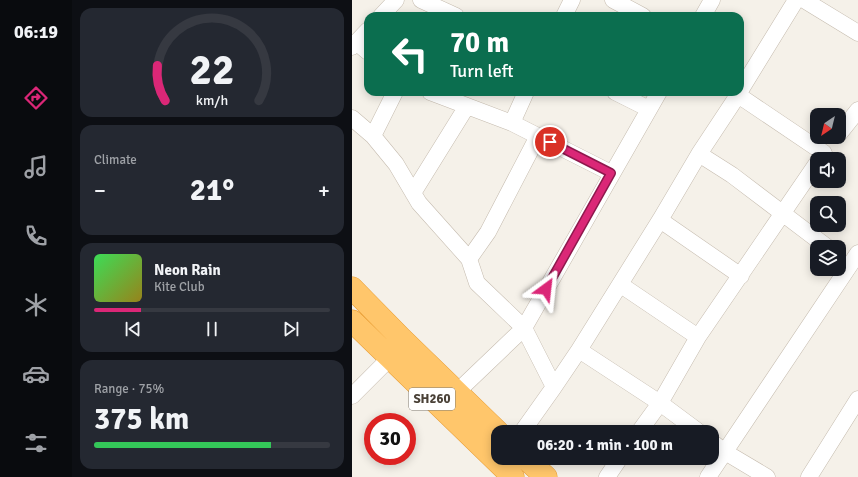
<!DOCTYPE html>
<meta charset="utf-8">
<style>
body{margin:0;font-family:Signika,sans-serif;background:#242831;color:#f1f3f6;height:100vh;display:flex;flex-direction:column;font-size:15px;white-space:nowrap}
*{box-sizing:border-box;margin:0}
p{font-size:13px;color:#9ea1a6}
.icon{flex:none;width:22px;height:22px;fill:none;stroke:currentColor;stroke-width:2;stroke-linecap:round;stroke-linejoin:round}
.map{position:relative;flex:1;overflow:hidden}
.details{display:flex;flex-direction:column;gap:8px;padding:8px;background:#0d0f14;width:280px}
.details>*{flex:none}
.hud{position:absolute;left:12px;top:12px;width:380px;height:84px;border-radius:12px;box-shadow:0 2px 10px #0003;background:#0b6e4f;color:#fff;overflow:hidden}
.needle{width:26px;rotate:215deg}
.buttons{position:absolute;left:458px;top:108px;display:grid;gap:8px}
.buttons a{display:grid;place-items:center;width:36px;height:36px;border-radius:8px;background:#171b24;box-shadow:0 2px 10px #0003;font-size:20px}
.speed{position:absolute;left:12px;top:413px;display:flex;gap:8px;font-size:20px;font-weight:700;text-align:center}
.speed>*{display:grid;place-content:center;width:52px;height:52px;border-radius:50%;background:#171b24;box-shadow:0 2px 10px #0003;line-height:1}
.speed .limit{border:6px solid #d22;background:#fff;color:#111}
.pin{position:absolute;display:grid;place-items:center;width:34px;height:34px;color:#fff;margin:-17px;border:2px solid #fff;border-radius:50%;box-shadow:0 1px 4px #0007}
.me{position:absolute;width:44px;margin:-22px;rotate:30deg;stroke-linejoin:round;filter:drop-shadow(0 0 3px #0008)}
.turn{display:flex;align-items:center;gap:14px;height:84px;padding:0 20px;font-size:18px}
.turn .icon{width:52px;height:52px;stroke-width:2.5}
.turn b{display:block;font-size:28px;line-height:34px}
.big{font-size:30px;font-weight:700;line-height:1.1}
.details .widget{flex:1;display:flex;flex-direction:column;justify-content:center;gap:6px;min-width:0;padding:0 14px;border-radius:12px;background:#242831}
.details .dial{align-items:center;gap:0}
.dial svg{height:104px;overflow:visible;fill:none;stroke:#363941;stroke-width:7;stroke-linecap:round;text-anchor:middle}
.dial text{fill:#f1f3f6;stroke:none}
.song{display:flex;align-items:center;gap:12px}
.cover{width:48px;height:48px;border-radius:6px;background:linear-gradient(135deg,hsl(130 70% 55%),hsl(50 70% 35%))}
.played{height:4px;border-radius:2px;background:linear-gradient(90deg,#db2777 20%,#363941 20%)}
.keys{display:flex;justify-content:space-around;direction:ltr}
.heat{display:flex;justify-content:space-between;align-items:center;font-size:22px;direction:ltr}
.charge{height:6px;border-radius:3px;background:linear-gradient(90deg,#34c759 75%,#363941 0)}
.trip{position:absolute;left:139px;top:425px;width:228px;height:40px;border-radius:12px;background:#171b24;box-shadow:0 2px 10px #0003;font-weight:700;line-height:40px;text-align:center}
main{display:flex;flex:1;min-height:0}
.dock{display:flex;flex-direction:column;width:72px;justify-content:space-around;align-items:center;background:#090b0e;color:#9ea1a6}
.dock .icon{width:28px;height:28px}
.dock .on{color:#db2777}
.dock b{font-size:18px;color:#f1f3f6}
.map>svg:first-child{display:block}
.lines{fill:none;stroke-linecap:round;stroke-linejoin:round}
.street-casing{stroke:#c5bbae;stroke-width:17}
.highway-casing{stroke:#e79b32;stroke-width:23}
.street{stroke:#fff;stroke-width:16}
.highway{stroke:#ffc66b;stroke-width:22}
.route-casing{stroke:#8e194d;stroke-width:10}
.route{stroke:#db2777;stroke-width:7}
.labels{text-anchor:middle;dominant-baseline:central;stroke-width:4;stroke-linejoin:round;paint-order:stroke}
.shield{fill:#fff;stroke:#807a73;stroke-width:1}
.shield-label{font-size:13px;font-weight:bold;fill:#4a4137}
</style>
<main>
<nav class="dock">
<b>06:19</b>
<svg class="icon on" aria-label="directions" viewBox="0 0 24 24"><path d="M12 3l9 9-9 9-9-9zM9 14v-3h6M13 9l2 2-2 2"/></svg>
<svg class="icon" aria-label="music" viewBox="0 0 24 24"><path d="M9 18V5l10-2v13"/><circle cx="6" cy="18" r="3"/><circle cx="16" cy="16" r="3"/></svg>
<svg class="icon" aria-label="phone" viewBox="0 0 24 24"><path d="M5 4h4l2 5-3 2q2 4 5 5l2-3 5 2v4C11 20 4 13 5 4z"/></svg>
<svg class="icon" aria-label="climate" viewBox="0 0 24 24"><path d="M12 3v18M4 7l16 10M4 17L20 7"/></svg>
<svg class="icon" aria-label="car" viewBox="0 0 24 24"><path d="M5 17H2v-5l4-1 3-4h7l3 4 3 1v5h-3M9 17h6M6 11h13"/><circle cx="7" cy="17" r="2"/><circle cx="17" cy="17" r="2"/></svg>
<svg class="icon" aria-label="filters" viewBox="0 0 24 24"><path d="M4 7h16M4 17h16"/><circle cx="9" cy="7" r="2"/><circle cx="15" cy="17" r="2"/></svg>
</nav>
<section class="details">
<div class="widget dial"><svg viewBox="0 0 100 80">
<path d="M14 69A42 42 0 1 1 86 69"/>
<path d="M14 69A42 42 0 0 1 8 42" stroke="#db2777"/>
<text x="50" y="56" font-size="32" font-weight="700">22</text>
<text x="50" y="72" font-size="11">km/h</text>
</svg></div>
<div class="widget"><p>Climate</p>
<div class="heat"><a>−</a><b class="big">21°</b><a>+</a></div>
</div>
<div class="widget">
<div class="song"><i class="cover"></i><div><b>Neon Rain</b><p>Kite Club</p></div></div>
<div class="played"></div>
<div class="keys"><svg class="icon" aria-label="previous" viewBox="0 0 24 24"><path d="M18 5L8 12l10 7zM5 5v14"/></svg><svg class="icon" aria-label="pause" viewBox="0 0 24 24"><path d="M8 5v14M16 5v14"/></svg><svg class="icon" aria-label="next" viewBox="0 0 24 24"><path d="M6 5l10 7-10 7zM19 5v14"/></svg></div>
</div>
<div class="widget"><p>Range · 75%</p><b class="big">375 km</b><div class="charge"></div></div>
</section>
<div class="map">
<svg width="506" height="477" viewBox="0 0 506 477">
<rect width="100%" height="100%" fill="#f5f1e9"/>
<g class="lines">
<!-- street casing -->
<g class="street-casing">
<path id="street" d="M69,0L104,16
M261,0L291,16
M452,0L506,33
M29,16L44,0
M212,16L220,0
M351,16L360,0
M4,42L16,52
M0,47L16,30
M388,91L444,0
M43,92L21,136L44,164L67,203L117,259L125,283L172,328L202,387L170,432
M78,92L160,123L259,173
M263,92L297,109
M386,95L472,153
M0,118L21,136
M160,123L174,92
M487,134L506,110
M347,154L380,175L475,247
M61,193L115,106
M308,220L389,276
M117,259L136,232L186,136
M269,285L346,337
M202,387L227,350
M105,392L172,328L307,92
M0,396L38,358
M287,432L308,403L346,337L465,163
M347,432L308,403L227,350L308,220L347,154L388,92
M360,442L373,452L415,477
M255,477L268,458
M356,477L506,253
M457,477L506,399"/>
</g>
<!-- highway casing -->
<g class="highway-casing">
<path id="highway" d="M0,288L50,339L146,432
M0,321L161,477
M173,458L194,477"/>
</g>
<!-- street -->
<use href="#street" class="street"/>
<!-- highway -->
<use href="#highway" class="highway"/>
</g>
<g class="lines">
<!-- route casing -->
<g class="route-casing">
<path id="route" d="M194,289L259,173L198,142"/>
</g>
<!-- route -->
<use href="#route" class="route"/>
</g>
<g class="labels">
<!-- shield labels -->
<rect class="shield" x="57" y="388" width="46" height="22" rx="3"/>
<g class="shield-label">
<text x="80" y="399">SH260</text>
</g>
</g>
</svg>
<div class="buttons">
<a><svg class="needle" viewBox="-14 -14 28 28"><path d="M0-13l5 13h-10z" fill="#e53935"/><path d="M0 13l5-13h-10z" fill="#9ea1a6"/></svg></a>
<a><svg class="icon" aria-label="sound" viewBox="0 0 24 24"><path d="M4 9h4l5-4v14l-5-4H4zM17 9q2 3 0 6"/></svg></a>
<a><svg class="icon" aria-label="search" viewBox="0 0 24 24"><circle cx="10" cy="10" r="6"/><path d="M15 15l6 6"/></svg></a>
<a><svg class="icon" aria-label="layers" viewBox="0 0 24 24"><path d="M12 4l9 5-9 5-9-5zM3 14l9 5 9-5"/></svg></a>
</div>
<div class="speed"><div class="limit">30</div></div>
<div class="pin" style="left:198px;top:142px;background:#d93025"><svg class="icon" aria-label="arrive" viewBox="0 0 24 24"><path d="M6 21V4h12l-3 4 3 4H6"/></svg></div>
<svg class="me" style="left:194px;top:289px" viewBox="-20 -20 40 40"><path d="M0-17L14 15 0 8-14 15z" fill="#db2777" stroke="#fff" stroke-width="4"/></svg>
<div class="trip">06:20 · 1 min · 100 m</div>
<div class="hud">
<div class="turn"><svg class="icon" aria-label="left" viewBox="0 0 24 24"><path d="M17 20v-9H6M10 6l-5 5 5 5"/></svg><div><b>70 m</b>Turn left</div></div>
</div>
</div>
</main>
